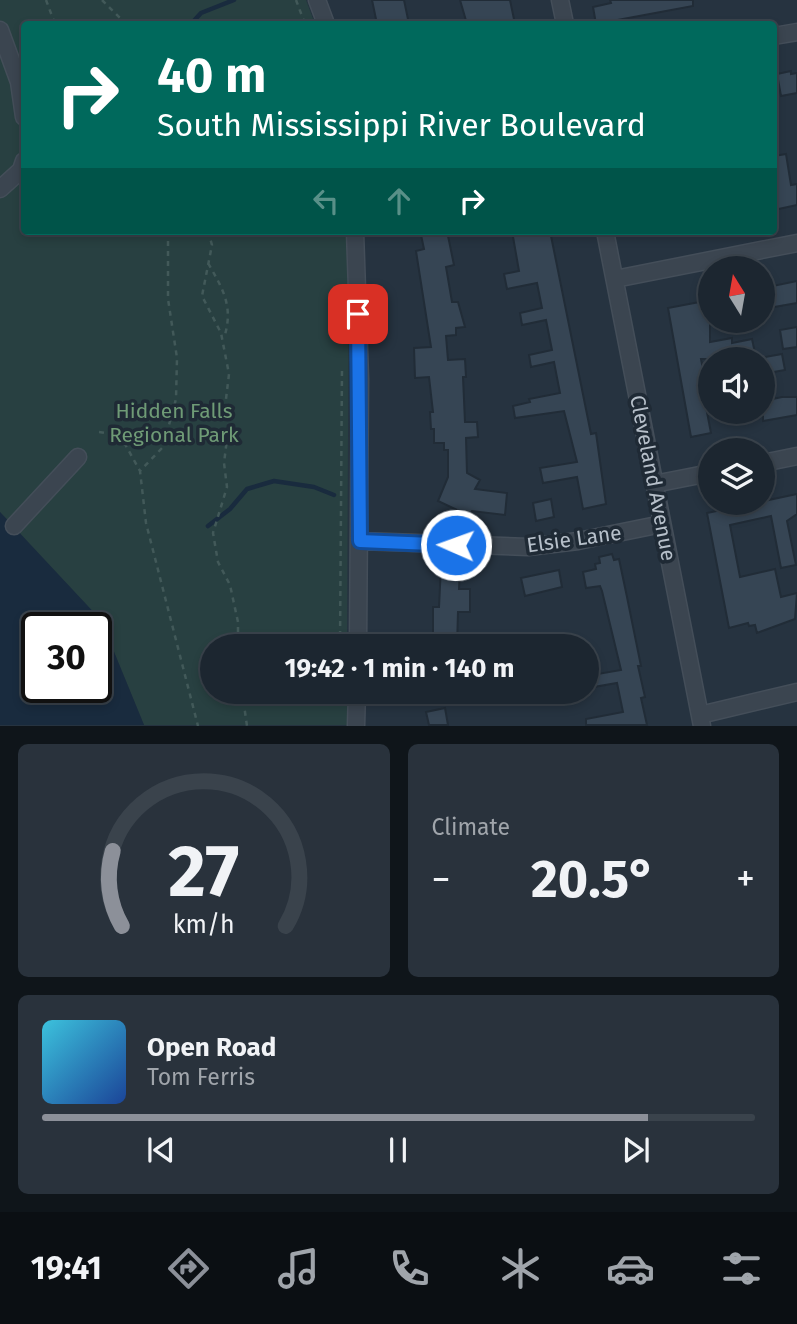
<!DOCTYPE html>
<meta charset="utf-8">
<style>
body{margin:0;font-family:"Fira Sans",sans-serif;background:#29323c;color:#f1f3f6;height:100vh;display:flex;flex-direction:column;font-size:26px;white-space:nowrap}
*{box-sizing:border-box;margin:0}
p{font-size:23px;color:#a0a5ab}
.icon{flex:none;width:38px;height:38px;fill:none;stroke:currentColor;stroke-width:2;stroke-linecap:round;stroke-linejoin:round}
.map{position:relative;height:726px;overflow:hidden}
.sheet{display:flex;flex-direction:column;gap:18px;padding:18px;background:#0f151a;flex:1}
.sheet>*{flex:none}
.hud{position:absolute;left:21px;top:21px;width:756px;height:214px;border-radius:7px;box-shadow:0 4px 10px #0003,0 0 0 2px #3a434c;background:#00695c;color:#fff;overflow:hidden}
.needle{width:46px;rotate:349deg}
.buttons{position:absolute;left:698px;top:256px;display:grid;gap:14px}
.buttons a{display:grid;place-items:center;width:77px;height:77px;border-radius:50%;background:#1c2630;box-shadow:0 4px 10px #0003,0 0 0 2px #3a434c;font-size:35px}
.speed{position:absolute;left:21px;top:612px;display:flex;gap:14px;font-size:35px;font-weight:700;text-align:center}
.speed>*{display:grid;place-content:center;width:91px;height:91px;border-radius:50%;background:#1c2630;box-shadow:0 4px 10px #0003,0 0 0 2px #3a434c;line-height:1}
.speed .limit{border:4px solid #111;border-radius:10px;background:#fff;color:#111}
.pin{position:absolute;display:grid;place-items:center;width:60px;height:60px;color:#fff;margin:-30px;border-radius:14px;box-shadow:0 4px 10px #0006}
.me{position:absolute;width:77px;margin:-38px;rotate:272deg;stroke-linejoin:round;filter:drop-shadow(0 0 5px #0008)}
.turn{display:flex;align-items:center;gap:24px;height:147px;padding:0 21px;font-size:32px}
.turn .icon{width:91px;height:91px;stroke-width:2.5}
.turn b{display:block;font-size:49px;line-height:60px}
.lanes{display:flex;align-items:center;height:66px;padding:0 21px;background:#0003;justify-content:center;gap:35px;direction:ltr}
.lanes .off{opacity:.35}
.big{font-size:52px;font-weight:700;line-height:1.1}
.sheet .widget{flex:1;display:flex;flex-direction:column;justify-content:center;gap:10px;min-width:0;padding:0 24px;border-radius:10px;background:#29323c}
.sheet .dial{align-items:center;gap:0}
.dial svg{height:182px;overflow:visible;fill:none;stroke:#3a434c;stroke-width:7;stroke-linecap:round;text-anchor:middle}
.dial text{fill:#f1f3f6;stroke:none}
.song{display:flex;align-items:center;gap:21px}
.cover{width:84px;height:84px;border-radius:10px;background:linear-gradient(135deg,hsl(190 70% 55%),hsl(220 70% 35%))}
.played{height:7px;border-radius:4px;background:linear-gradient(90deg,#8c9099 85%,#3a434c 85%)}
.keys{display:flex;justify-content:space-around;direction:ltr}
.heat{display:flex;justify-content:space-between;align-items:center;font-size:38px;direction:ltr}
.sheet .tiles{flex:1;display:grid;gap:18px;grid-template-columns:1fr 1fr}
.widget:last-child{grid-column:span 2}
.trip{position:absolute;left:200px;top:634px;width:399px;height:70px;border-radius:35px;background:#1c2630;box-shadow:0 4px 10px #0003,0 0 0 2px #3a434c;font-weight:700;line-height:70px;text-align:center}
.tab-bar{display:flex;height:112px;justify-content:space-around;align-items:center;background:#0b0f13;color:#a0a5ab}
.tab-bar .icon{width:49px;height:49px}
.tab-bar .selected{color:#8c9099}
.tab-bar b{font-size:32px;color:#f1f3f6}
.map>svg:first-child{display:block}
.green{fill:#284041}
.water{fill:#192b3e;fill-rule:evenodd}
.lines{fill:none;stroke-linecap:round;stroke-linejoin:round}
.stream{stroke:#192b3e;stroke-width:4.5}
.building{fill:#364554;stroke:#212c37;stroke-width:2}
.minor-casing{stroke:#444e59;stroke-width:19}
.path{stroke:#425959;stroke-width:2.5;stroke-dasharray:5 5;stroke-linecap:butt}
.minor{stroke:#3b4550;stroke-width:16}
.route-casing{stroke:#114b97;stroke-width:18}
.route{stroke:#1a73e8;stroke-width:12}
.labels{text-anchor:middle;dominant-baseline:central;stroke-width:7;stroke-linejoin:round;paint-order:stroke}
.park-label{font-size:21px;fill:#6f9b76;stroke:#1f2a35}
.street-label{font-size:21px;fill:#b7c0ca;stroke:#1f2a35}
</style>
<div class="map">
<svg width="797" height="726" viewBox="0 0 797 726">
<rect width="100%" height="100%" fill="#263340"/>
<!-- green -->
<path class="green" d="M0,0H306L315,24H24V231H349L347,646H212V691H347V725H144L101,621L0,512Z"/>
<!-- water -->
<path class="water" d="M0,512L101,620L144,725H0ZM37,628H96V688H37Z"/>
<g class="lines">
<!-- stream -->
<path class="stream" d="M191,24L201,13L234,0
M208,526L230,509L247,489L274,481L314,487L334,495"/>
</g>
<!-- building -->
<path class="building" d="M372,0H404L409,24H377Z
M460,0H510L515,24H467Z
M610,0H693V6L596,24L593,7L611,3Z
M791,71V74L797,73V93L781,96L777,74Z
M786,154L791,185L797,184V205L774,210V156Z
M447,231L454,265L446,267L452,302H458L465,327L456,328V335L446,336L448,360L465,359L466,377H463L465,422H477L478,437L466,438L467,473L480,480L475,489L507,493L505,515L472,511L470,516L438,501L448,477V450H444V443H434V429H431L430,412H433L429,377L415,378L414,348L431,347L416,251L424,249L421,235Z
M512,231H550L591,434L596,433L606,504L583,509L577,477L543,483L540,468L577,462L564,411L515,418L513,406L530,402L529,399L560,393L554,362L531,367L529,355L552,350L546,320L522,325L520,313L542,308L537,283L507,289L504,274L519,271Z
M797,281V303L763,309V288Z
M710,300V342L732,338V343L752,339L755,353L736,359H701L706,385L702,386L711,433L691,437L668,308Z
M797,327V347L783,349L780,330Z
M782,354L785,370L768,373L765,357Z
M782,397H797V415L763,421V401Z
M797,494V514L787,521L796,565L781,568L771,516L730,525L740,577L775,569L781,597L797,593L795,619L757,633L755,625L749,626L748,623L729,628L707,513Z
M551,499L554,517L536,521L533,503Z
M612,554L614,560L619,559L627,597L641,666H638L645,697L641,698L647,725H586V719L623,712L617,683L588,688L586,680V676L621,670L602,591L600,586L586,588L583,572L596,569L595,564L600,563L599,557Z
M441,566L460,567L459,589H470V612H458L457,646H433V607H439Z
M559,570L562,587L525,596L521,578Z
M445,708L448,725H429L426,712Z"/>
<g class="lines">
<!-- minor casing -->
<g class="minor-casing">
<path id="minor" d="M317,0L326,24
M560,0L565,24
M0,30L19,82L24,117
M774,36L797,32
M0,189L21,170L24,161
M355,231L360,379L358,646
M605,231L702,726
M615,279L797,243
M763,463L797,456
M654,484L710,473
M14,526L78,457
M360,541L528,547L578,541L662,524
M700,715L797,692
M356,726L357,691"/>
</g>
<!-- path -->
<path class="path" d="M46,0L55,24
M102,0L126,24
M296,0L305,24
M168,231V299L177,358L176,399L163,447L140,471L146,523L198,726
M208,231L212,245L202,296L221,333L229,374L226,399L229,423L224,463L227,487L213,533L218,562L230,585L233,599L238,622V646
M208,263C223,289 234,307 224,338
M99,432L120,435L140,471
M340,646L342,367
M242,691L247,726"/>
<!-- minor -->
<use href="#minor" class="minor"/>
</g>
<g class="lines">
<!-- route casing -->
<g class="route-casing">
<path id="route" d="M358,314L360,541L456,545"/>
</g>
<!-- route -->
<use href="#route" class="route"/>
</g>
<g class="labels">
<!-- park labels -->
<g class="park-label">
<text x="174" y="411">Hidden Falls<tspan x="174" dy="24">Regional Park</tspan></text>
</g>
<!-- street labels -->
<g class="street-label">
<text transform="translate(653 478) rotate(79)">Cleveland Avenue</text>
<text transform="translate(574 539) rotate(-8)">Elsie Lane</text>
</g>
</g>
</svg>
<div class="buttons">
<a><svg class="needle" viewBox="-14 -14 28 28"><path d="M0-13l5 13h-10z" fill="#e53935"/><path d="M0 13l5-13h-10z" fill="#a0a5ab"/></svg></a>
<a><svg class="icon" aria-label="sound" viewBox="0 0 24 24"><path d="M4 9h4l5-4v14l-5-4H4zM17 9q2 3 0 6"/></svg></a>
<a><svg class="icon" aria-label="layers" viewBox="0 0 24 24"><path d="M12 4l9 5-9 5-9-5zM3 14l9 5 9-5"/></svg></a>
</div>
<div class="speed"><div class="limit">30</div></div>
<div class="pin" style="left:358px;top:314px;background:#d93025"><svg class="icon" aria-label="arrive" viewBox="0 0 24 24"><path d="M6 21V4h12l-3 4 3 4H6"/></svg></div>
<svg class="me" style="left:456px;top:545px" viewBox="-20 -20 40 40"><circle r="17" fill="#1a73e8" stroke="#fff" stroke-width="3"/><path d="M0-11L8 9 0 5-8 9z" fill="#fff"/></svg>
<div class="trip">19:42 · 1 min · 140 m</div>
<div class="hud">
<div class="turn"><svg class="icon" aria-label="right" viewBox="0 0 24 24"><path d="M7 20v-9h11M14 6l5 5-5 5"/></svg><div><b>40 m</b>South Mississippi River Boulevard</div></div>
<div class="lanes"><svg class="icon off" aria-label="left" viewBox="0 0 24 24"><path d="M17 20v-9H6M10 6l-5 5 5 5"/></svg><svg class="icon off" aria-label="ahead" viewBox="0 0 24 24"><path d="M12 20V5M6 11l6-6 6 6"/></svg><svg class="icon" aria-label="right" viewBox="0 0 24 24"><path d="M7 20v-9h11M14 6l5 5-5 5"/></svg></div>
</div>
</div>
<section class="sheet">
<div class="tiles">
<div class="widget dial"><svg viewBox="0 0 100 80">
<path d="M14 69A42 42 0 1 1 86 69"/>
<path d="M14 69A42 42 0 0 1 10 36" stroke="#8c9099"/>
<text x="50" y="56" font-size="32" font-weight="700">27</text>
<text x="50" y="72" font-size="11">km/h</text>
</svg></div>
<div class="widget"><p>Climate</p>
<div class="heat"><a>−</a><b class="big">20.5°</b><a>+</a></div>
</div>
<div class="widget">
<div class="song"><i class="cover"></i><div><b>Open Road</b><p>Tom Ferris</p></div></div>
<div class="played"></div>
<div class="keys"><svg class="icon" aria-label="previous" viewBox="0 0 24 24"><path d="M18 5L8 12l10 7zM5 5v14"/></svg><svg class="icon" aria-label="pause" viewBox="0 0 24 24"><path d="M8 5v14M16 5v14"/></svg><svg class="icon" aria-label="next" viewBox="0 0 24 24"><path d="M6 5l10 7-10 7zM19 5v14"/></svg></div>
</div>
</div>
</section>
<nav class="tab-bar">
<b>19:41</b>
<svg class="icon selected" aria-label="directions" viewBox="0 0 24 24"><path d="M12 3l9 9-9 9-9-9zM9 14v-3h6M13 9l2 2-2 2"/></svg>
<svg class="icon" aria-label="music" viewBox="0 0 24 24"><path d="M9 18V5l10-2v13"/><circle cx="6" cy="18" r="3"/><circle cx="16" cy="16" r="3"/></svg>
<svg class="icon" aria-label="phone" viewBox="0 0 24 24"><path d="M5 4h4l2 5-3 2q2 4 5 5l2-3 5 2v4C11 20 4 13 5 4z"/></svg>
<svg class="icon" aria-label="climate" viewBox="0 0 24 24"><path d="M12 3v18M4 7l16 10M4 17L20 7"/></svg>
<svg class="icon" aria-label="car" viewBox="0 0 24 24"><path d="M5 17H2v-5l4-1 3-4h7l3 4 3 1v5h-3M9 17h6M6 11h13"/><circle cx="7" cy="17" r="2"/><circle cx="17" cy="17" r="2"/></svg>
<svg class="icon" aria-label="filters" viewBox="0 0 24 24"><path d="M4 7h16M4 17h16"/><circle cx="9" cy="7" r="2"/><circle cx="15" cy="17" r="2"/></svg>
</nav>
